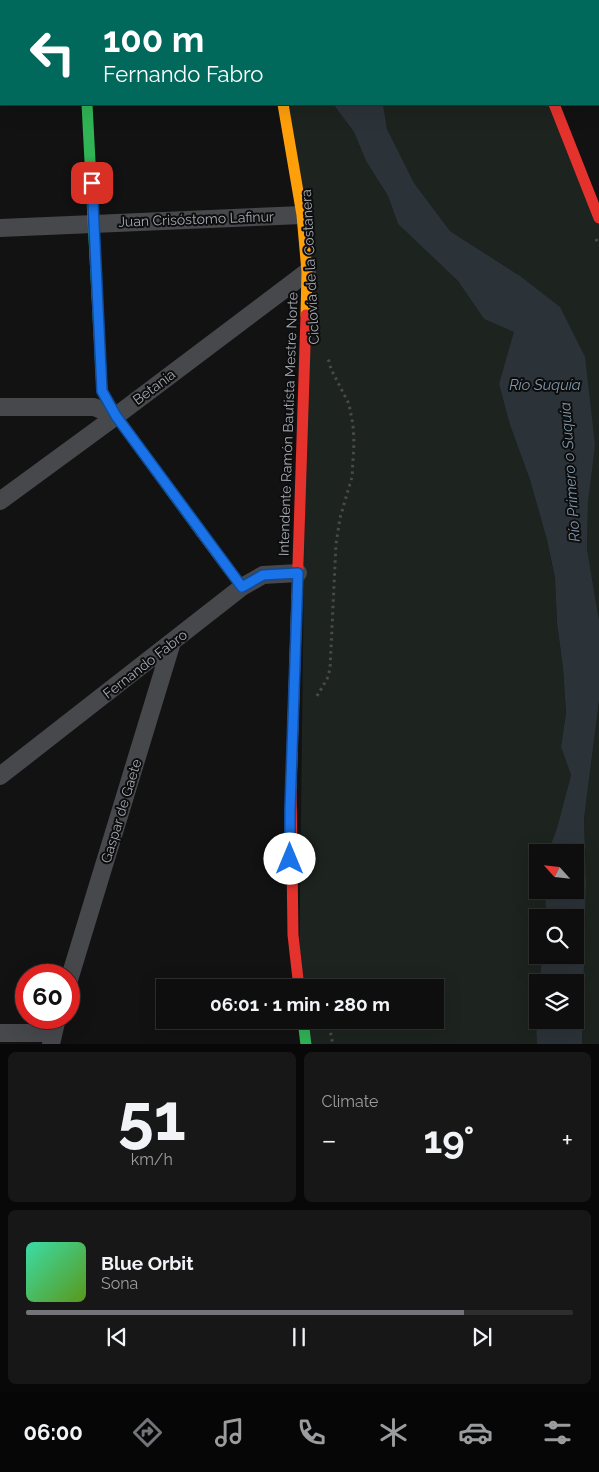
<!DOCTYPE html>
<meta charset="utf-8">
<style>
body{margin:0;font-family:Raleway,sans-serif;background:#171717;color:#f1f3f6;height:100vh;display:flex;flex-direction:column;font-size:19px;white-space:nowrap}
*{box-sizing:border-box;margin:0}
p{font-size:16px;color:#9b9c9e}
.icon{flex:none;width:28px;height:28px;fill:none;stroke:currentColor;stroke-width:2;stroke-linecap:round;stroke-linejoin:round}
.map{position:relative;height:1044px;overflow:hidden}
.sheet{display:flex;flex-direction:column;gap:8px;padding:8px;background:#080808;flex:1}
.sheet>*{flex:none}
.guide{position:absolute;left:0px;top:0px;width:600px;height:105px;box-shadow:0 5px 20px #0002,0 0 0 1px #2e2e2e;background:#00695c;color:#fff;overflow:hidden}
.needle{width:32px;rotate:297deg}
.tools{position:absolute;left:529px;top:844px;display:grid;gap:10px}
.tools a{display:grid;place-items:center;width:55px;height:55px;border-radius:0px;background:#0e0e0e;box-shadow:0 5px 20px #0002,0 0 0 1px #2e2e2e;font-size:25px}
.speed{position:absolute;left:15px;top:964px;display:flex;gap:10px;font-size:25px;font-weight:700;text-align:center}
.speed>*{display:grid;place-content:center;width:65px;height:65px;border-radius:50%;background:#0e0e0e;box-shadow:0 5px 20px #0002,0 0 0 1px #2e2e2e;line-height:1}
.speed .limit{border:8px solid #d22;background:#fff;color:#111}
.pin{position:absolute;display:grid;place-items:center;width:42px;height:42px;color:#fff;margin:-21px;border-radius:10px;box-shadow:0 2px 8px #0006}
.me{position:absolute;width:55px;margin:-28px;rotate:0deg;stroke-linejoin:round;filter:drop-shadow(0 0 4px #0008)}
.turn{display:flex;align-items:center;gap:18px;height:105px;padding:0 20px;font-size:22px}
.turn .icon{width:65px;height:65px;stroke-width:2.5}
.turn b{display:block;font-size:35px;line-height:42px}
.big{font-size:38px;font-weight:700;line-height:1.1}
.sheet .card{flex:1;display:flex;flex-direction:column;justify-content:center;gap:8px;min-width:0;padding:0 18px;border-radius:8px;background:#171717}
.sheet .dial{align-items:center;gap:0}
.dial b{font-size:65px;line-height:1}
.song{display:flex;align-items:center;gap:15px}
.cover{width:60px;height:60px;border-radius:8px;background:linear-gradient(135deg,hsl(160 70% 55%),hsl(90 70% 35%))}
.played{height:5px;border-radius:2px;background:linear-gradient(90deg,#72747a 80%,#2e2e2e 80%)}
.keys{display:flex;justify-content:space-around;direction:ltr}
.heat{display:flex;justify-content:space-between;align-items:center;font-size:28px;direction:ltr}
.sheet .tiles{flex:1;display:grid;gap:8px;grid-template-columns:1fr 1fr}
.card:last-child{grid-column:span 2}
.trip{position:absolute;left:156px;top:979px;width:288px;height:50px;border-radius:0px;background:#0e0e0e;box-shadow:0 5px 20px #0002,0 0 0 1px #2e2e2e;font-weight:700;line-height:50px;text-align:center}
.dock{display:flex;height:80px;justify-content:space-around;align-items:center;background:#060606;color:#9b9c9e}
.dock .icon{width:35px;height:35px}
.dock .selected{color:#72747a}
.dock b{font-size:22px;color:#f1f3f6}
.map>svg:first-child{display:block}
.green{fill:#1d231e}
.water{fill:#2c3338}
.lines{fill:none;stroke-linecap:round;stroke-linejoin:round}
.path{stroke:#494a4c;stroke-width:3;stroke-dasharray:2.5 4;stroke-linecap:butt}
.street{stroke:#47484c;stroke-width:18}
.fast{stroke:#30b455;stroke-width:11}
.slow{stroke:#ff9f0a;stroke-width:11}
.jam{stroke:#e5322d;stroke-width:11}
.route-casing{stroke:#114b97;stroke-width:12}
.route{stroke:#1a73e8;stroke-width:9}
.labels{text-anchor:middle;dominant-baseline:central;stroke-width:4;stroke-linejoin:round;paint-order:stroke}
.street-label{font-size:14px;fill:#a5a9b2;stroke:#0d0d0e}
.water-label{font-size:15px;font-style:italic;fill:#8096aa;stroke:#0d0d0e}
</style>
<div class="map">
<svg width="599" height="1045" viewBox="0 0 599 1045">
<rect width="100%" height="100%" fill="#121213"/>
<!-- green -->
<path class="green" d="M283,104H333L354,132L366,161L388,196L398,224L458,281L484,319L515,332L499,384L510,425L530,480L547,540L555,579L557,623L563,668L566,713L561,747L571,775L557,828L548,852H538V890H545L546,917L538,918V955H542L540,982H538L537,1044H306L303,1020H435V988L299,987L307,307Z
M383,104H554L599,218V620L587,549L588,502L520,276L450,231L414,183L387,129Z
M599,701V1044L582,1045L586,883L584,819Z"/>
<!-- water -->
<path class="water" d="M333,104H383L387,129L414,183L450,231L520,276L560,307L585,357L595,445L588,502L587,549L599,620V701L584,819L586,883L582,1044H537L536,1018L537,1002L538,1020H575V982H540L542,955H575V918L546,917L545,890H575V852H548L557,828L571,775L561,747L566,713L563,668L557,623L555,578L547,540L530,480L510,425L499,384L514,332L484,319L458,281L398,224L388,196L366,161L354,132Z"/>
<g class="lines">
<!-- path -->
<path class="path" d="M291,0V1
M596,239L599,245
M317,696L327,679L330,669L336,544L340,518L352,477L354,443L353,425L349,404L331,369L328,358
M328,1020L333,1045"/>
<!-- street -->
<path class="street" d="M533,1L534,0
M0,228L302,215
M0,407H94L116,416
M0,501L116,416L307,272
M0,776L242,587L263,575L298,573
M69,980L172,642
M0,1033H53
M51,1044L57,1018"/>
<!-- fast -->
<path class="fast" d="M87,104L102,391L116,416L201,532
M303,1020L306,1045"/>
<!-- slow -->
<path class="slow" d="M266,0V1
M283,104L302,215L307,272L306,315
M201,532L242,587
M291,788L297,595"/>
<!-- jam -->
<path class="jam" d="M513,0L514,1
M554,104L599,218
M297,595L306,315
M291,788L293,935L299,988"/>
</g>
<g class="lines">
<!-- route casing -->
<g class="route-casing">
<path id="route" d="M92,183L102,391L116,416L242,587L263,575L298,573L290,810V859"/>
</g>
<!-- route -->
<use href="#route" class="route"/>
</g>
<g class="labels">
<!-- street labels -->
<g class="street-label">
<text transform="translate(196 219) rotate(-2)">Juan Crisóstomo Lafinur</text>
<text transform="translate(310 267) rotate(-93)">Ciclovía de la Costanera</text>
<text transform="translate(154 387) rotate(-37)">Betania</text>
<text transform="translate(288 424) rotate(-88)">Intendente Ramón Bautista Mestre Norte</text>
<text transform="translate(145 664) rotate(-38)">Fernando Fabro</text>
<text transform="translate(121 811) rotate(-73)">Gaspar de Gaete</text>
</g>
<!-- water labels -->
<g class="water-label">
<text x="545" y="385">Río Suquía</text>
<text transform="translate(570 472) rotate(-94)">Río Primero o Suquía</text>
</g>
</g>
</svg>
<div class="tools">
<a><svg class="needle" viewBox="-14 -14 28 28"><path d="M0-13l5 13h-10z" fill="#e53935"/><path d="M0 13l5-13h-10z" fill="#9b9c9e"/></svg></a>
<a><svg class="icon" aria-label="search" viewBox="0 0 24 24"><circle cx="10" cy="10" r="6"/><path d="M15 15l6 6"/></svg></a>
<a><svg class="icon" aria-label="layers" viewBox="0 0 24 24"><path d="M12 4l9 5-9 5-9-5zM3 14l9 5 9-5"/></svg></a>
</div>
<div class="speed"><div class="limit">60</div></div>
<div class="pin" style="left:92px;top:183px;background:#d93025"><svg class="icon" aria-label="arrive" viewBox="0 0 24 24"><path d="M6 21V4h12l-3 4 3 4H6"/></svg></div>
<svg class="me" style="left:290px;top:859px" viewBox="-20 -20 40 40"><circle r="19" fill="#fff"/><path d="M0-13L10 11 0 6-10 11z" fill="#1a73e8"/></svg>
<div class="trip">06:01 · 1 min · 280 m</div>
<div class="guide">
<div class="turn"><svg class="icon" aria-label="left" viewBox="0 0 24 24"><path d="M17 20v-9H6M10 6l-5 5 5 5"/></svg><div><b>100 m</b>Fernando Fabro</div></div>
</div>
</div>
<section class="sheet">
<div class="tiles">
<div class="card dial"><b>51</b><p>km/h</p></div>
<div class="card"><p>Climate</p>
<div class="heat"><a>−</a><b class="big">19°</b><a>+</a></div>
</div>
<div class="card">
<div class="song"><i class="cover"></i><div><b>Blue Orbit</b><p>Sona</p></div></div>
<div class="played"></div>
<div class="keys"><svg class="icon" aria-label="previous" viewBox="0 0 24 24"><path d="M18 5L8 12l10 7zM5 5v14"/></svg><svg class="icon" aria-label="pause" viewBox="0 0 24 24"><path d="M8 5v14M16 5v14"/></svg><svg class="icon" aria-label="next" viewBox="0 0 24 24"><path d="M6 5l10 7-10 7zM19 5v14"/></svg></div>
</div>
</div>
</section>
<nav class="dock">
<b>06:00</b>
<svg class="icon selected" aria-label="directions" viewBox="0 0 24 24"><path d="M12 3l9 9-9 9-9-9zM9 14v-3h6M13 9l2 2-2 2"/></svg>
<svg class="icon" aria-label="music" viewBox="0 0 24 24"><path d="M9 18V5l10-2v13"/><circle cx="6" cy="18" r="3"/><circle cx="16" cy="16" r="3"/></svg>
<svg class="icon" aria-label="phone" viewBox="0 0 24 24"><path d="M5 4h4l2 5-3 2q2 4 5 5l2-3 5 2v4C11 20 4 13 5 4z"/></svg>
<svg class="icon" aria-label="climate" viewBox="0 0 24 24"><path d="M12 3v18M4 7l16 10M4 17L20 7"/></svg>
<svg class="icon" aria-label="car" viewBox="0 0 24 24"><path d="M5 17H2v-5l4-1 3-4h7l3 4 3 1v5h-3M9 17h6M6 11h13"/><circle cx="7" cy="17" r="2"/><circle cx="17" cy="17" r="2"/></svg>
<svg class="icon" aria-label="filters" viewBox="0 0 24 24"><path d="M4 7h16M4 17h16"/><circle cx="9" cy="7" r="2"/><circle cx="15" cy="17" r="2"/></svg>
</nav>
